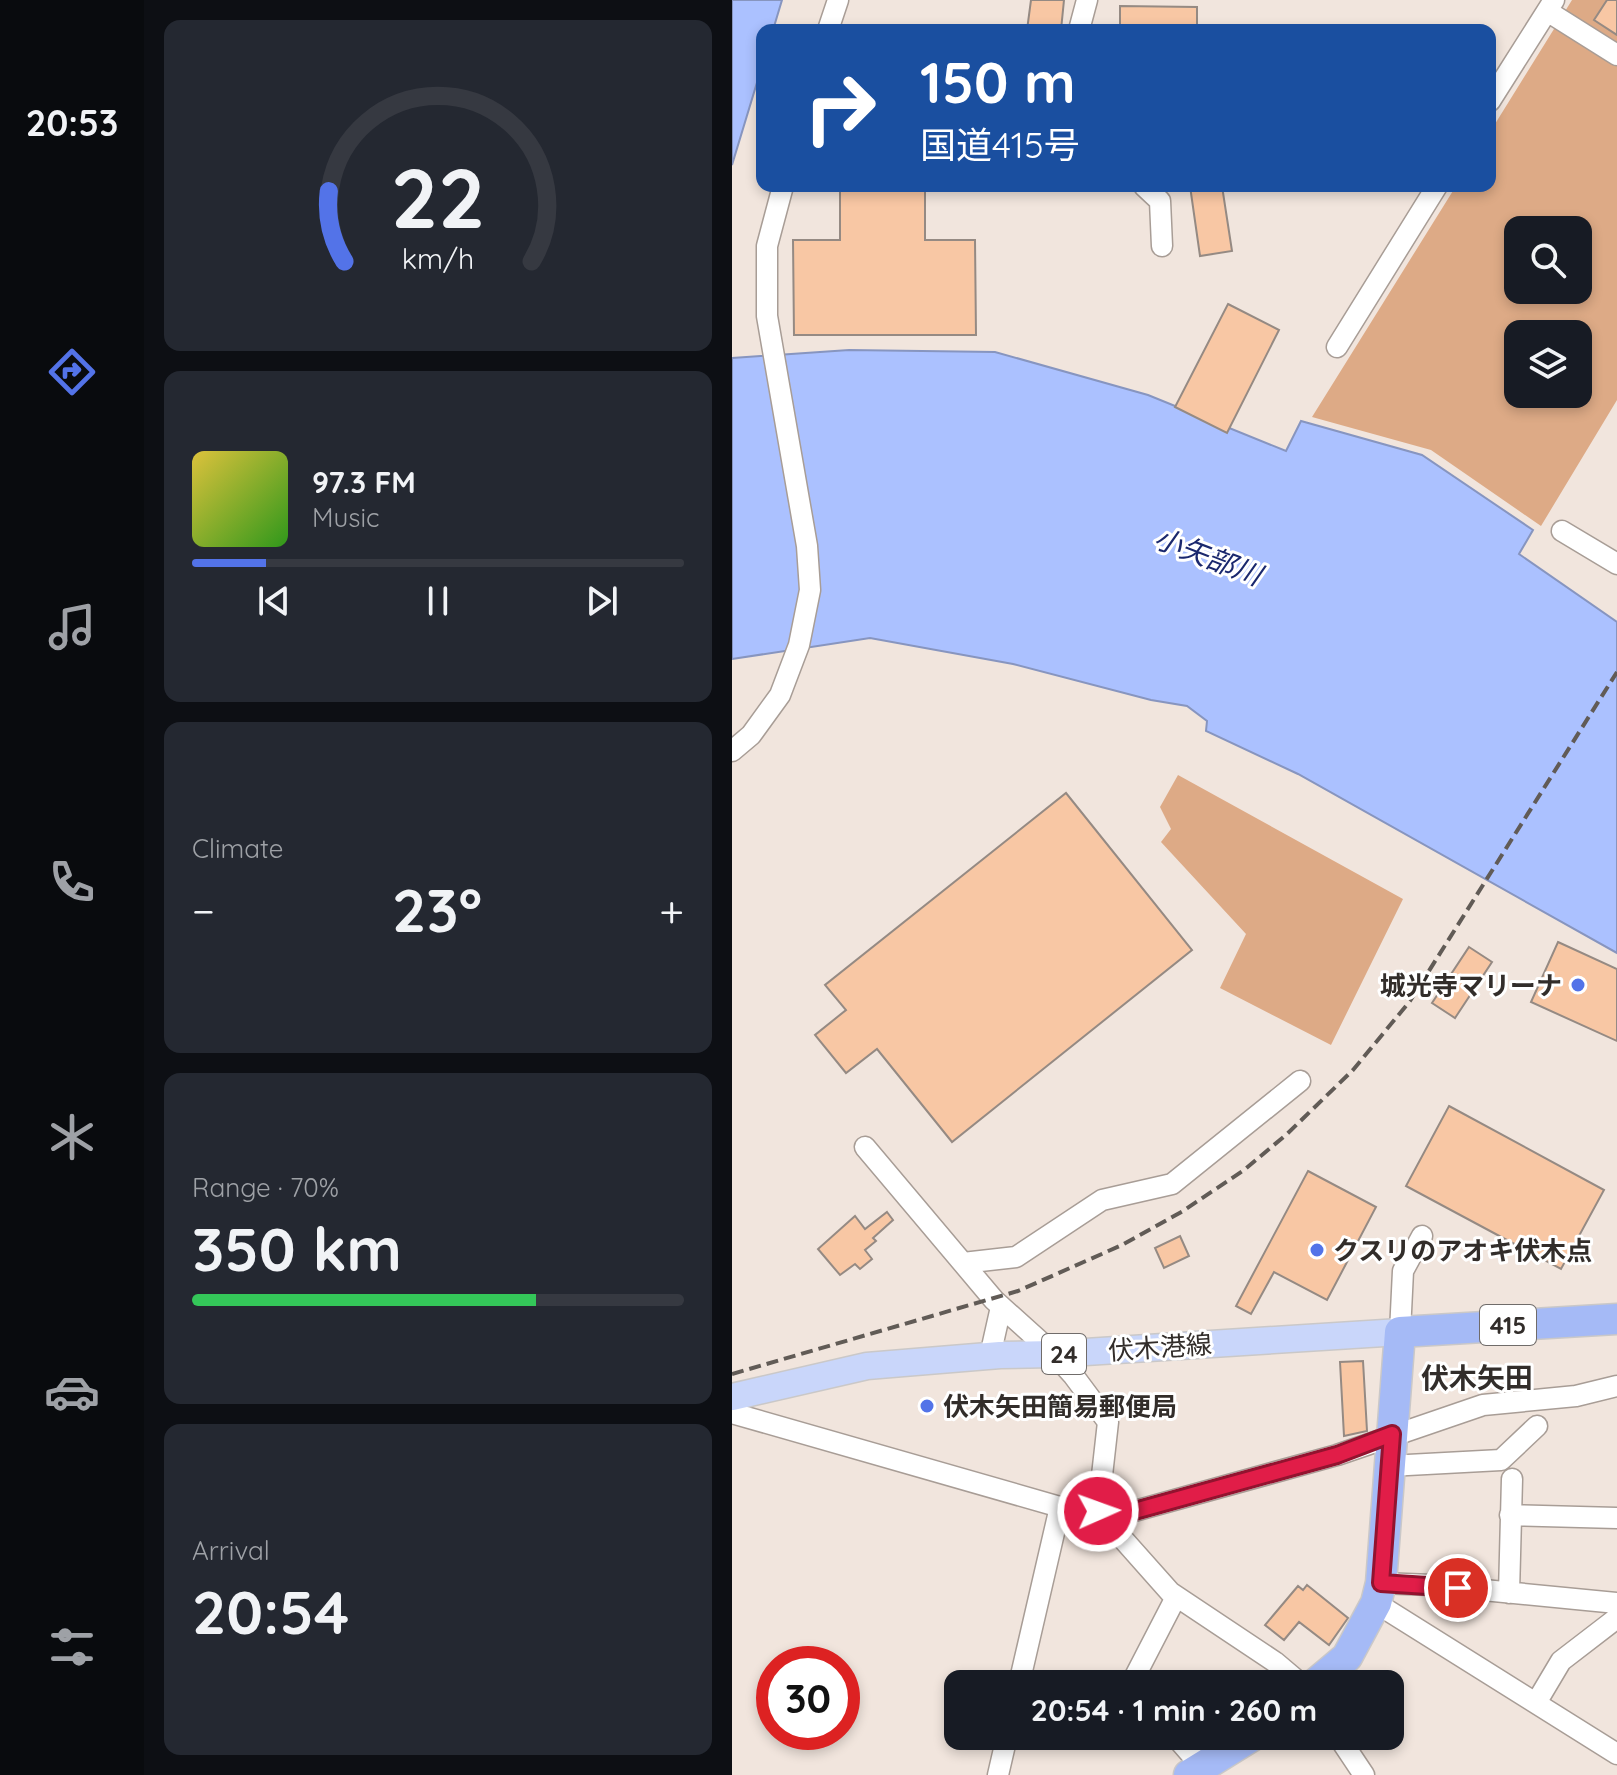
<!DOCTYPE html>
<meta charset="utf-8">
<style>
body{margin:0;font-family:Quicksand,"Noto Sans JP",sans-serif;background:#242831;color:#f1f3f6;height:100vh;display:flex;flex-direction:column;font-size:30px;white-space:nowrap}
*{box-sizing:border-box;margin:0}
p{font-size:26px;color:#9ea1a6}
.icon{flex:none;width:44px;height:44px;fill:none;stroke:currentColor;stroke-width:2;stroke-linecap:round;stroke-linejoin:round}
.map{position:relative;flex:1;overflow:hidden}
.panel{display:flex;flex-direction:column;gap:20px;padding:20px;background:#0d0f14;width:588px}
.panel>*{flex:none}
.hud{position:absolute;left:24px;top:24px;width:740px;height:168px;border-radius:16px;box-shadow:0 4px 12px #0003;background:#1a4fa0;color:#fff;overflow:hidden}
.buttons{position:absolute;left:772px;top:216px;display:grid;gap:16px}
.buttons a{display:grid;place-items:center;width:88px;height:88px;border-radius:16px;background:#171b24;box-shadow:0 4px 12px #0003;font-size:40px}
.speed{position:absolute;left:24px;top:1646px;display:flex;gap:16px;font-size:40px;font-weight:700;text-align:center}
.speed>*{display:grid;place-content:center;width:104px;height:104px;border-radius:50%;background:#171b24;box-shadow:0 4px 12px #0003;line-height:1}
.speed .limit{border:12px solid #d22;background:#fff;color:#111}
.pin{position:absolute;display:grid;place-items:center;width:68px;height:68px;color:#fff;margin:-34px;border:4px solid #fff;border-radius:50%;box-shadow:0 2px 8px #0007}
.me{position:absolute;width:88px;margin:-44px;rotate:88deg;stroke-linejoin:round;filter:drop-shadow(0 0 6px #0008)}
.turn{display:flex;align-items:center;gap:28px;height:168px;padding:0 32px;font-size:36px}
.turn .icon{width:104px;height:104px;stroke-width:2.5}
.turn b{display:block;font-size:56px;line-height:68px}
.big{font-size:60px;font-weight:800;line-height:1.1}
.panel .card{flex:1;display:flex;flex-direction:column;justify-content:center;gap:12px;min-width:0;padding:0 28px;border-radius:16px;background:#242831}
.panel .dial{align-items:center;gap:0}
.dial svg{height:208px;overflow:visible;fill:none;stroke:#363941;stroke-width:7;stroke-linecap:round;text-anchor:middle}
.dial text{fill:#f1f3f6;stroke:none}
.song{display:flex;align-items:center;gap:24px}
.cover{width:96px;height:96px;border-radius:12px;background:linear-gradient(135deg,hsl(50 70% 55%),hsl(110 70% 35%))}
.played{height:8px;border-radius:4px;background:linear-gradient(90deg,#5373e8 15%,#363941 15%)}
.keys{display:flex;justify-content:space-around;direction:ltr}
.heat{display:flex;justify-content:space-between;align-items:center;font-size:44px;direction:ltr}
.charge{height:12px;border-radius:6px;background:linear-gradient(90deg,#34c759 70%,#363941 0)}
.trip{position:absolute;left:212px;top:1670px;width:460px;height:80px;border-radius:16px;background:#171b24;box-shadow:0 4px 12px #0003;font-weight:800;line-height:80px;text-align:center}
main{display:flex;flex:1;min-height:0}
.tabs{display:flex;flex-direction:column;width:144px;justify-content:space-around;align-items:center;background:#090b0e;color:#9ea1a6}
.tabs .icon{width:56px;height:56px}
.tabs .on{color:#5373e8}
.tabs b{font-size:36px;color:#f1f3f6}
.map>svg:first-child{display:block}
.green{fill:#ddaa86;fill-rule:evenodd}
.water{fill:#abc1ff;stroke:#8795bf;stroke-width:2}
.building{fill:#f8c7a4;stroke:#958a83;stroke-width:2}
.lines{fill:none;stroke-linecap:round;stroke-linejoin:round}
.minor-casing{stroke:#a89d96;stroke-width:23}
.major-casing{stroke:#cac8c8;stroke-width:29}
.highway-casing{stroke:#cac8c8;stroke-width:33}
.minor{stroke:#fff;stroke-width:20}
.major{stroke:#c9d6fa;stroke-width:26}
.highway{stroke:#a5baf6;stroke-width:30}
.rail{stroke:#615b56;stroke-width:4;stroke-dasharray:12 6;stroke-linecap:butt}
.route-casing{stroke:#92132f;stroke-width:20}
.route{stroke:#e11d48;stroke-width:14}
.poi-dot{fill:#5373e8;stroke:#fff;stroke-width:3}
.labels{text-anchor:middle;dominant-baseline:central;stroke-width:6;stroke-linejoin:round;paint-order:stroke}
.shield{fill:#fff;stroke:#706c6a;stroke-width:2}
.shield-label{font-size:24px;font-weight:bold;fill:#322d2a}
.poi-label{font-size:26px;font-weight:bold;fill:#322d2a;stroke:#fff;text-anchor:start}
.street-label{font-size:26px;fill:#322d2a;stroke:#fff}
.water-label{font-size:28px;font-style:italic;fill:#1a286e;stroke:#fff}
.neighbourhood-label{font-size:28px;font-weight:bold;fill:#322d2a;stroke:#fff}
</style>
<main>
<nav class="tabs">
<b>20:53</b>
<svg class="icon on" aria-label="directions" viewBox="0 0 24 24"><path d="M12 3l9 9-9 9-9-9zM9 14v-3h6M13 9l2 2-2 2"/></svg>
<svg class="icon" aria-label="music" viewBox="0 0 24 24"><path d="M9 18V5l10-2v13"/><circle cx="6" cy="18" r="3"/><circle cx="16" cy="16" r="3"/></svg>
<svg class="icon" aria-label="phone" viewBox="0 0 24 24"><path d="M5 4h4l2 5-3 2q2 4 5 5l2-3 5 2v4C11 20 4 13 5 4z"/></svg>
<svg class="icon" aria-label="climate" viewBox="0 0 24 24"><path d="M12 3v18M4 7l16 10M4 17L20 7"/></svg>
<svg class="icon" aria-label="car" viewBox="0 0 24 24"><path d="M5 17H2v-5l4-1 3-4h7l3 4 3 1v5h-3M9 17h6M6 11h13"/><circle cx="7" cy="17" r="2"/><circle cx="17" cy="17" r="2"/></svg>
<svg class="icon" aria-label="filters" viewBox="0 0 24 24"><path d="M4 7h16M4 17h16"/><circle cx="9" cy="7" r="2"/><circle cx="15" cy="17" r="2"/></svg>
</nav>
<section class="panel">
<div class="card dial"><svg viewBox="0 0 100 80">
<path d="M14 69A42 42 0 1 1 86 69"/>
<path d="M14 69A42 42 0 0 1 8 42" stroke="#5373e8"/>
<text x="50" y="56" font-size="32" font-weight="700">22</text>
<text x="50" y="72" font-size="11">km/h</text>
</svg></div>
<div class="card">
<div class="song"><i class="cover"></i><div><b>97.3 FM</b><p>Music</p></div></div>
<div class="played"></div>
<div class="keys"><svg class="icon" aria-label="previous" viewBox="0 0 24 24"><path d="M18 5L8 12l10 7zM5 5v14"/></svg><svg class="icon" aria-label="pause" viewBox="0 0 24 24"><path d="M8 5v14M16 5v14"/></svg><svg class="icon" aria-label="next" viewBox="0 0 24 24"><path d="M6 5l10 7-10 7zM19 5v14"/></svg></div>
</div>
<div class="card"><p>Climate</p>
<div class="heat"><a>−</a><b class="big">23°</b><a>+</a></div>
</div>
<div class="card"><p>Range · 70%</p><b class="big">350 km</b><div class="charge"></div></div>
<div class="card"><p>Arrival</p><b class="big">20:54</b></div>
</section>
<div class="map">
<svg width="885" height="1775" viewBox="0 0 885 1775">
<rect width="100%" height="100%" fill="#f1e5dd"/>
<!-- green -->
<path class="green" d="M840,0H885V400L809,526L699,450L580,417L724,186H758V132ZM786,230H846V290H786ZM786,334H846V394H786Z
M446,775L671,899L599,1045L488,988L514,934L429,842L439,829L428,807Z"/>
<!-- water -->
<path class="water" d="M0,0H50L41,30H30V66L0,165Z
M117,350L263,352L416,395L554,451L569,421L690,455L801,530L787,554L885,622V953L566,774L474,731L475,721L455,706L419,700L281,664L138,638L0,659V358Z"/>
<!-- building -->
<path class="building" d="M299,0H332L329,30H295Z
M875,0H885V35L862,20Z
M388,6L465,7V30H388Z
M108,186H193V240H243L244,335H62L61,240H108Z
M458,186H490L500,251L468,256Z
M496,304L547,330L495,433L443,407Z
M334,793L460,950L220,1142L145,1049L114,1073L83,1035L114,1010L93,985Z
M826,942L885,969V1041L799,1002Z
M737,947L760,962L723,1018L700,1003Z
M717,1106L872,1190L829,1269L674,1186Z
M576,1171L644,1207L595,1300L542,1272L519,1314L504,1306Z
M155,1212L161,1220L141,1238L144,1241L133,1250L140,1259L128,1269L123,1264L108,1275L86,1249L123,1216L133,1229Z
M448,1236L457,1256L432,1268L423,1248Z
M631,1361L635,1431L612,1436L608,1362Z
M575,1585L616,1618L597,1645L567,1622L552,1640L533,1625L566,1586L571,1590Z"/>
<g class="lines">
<!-- minor casing -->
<g class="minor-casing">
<path id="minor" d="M815,11L885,55
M96,30L106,0
M347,30L355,0
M758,101L822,0
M412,186L428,201L430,246
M605,347L705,186
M830,531L885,564
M0,751L19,735L48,695L67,645L78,590L75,546L35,316V246L51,186
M133,1147L262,1300L322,1354L341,1375L376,1422L366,1511L438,1592L543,1662L569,1684
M231,1263L284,1257L370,1200L440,1184L568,1081
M668,1332L671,1271L690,1236
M258,1356L269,1307
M0,1413L328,1507L399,1512L605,1455L751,1405L844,1396L885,1386
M657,1466L769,1460L805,1426
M778,1515L885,1518
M649,1583L700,1585L885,1603
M777,1593L780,1479
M644,1603L885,1754
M287,1684L328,1507
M399,1684L444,1597
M804,1703L829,1661L885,1618
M443,1736L470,1767
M606,1736L632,1775
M266,1775L275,1736"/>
</g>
<!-- major casing -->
<g class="major-casing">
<path id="major" d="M0,1397L135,1366L268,1355L322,1354L668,1332"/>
</g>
<!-- highway casing -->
<g class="highway-casing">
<path id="highway" d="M583,1684L615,1657L644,1603L649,1583L668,1332L885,1319
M457,1775L520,1736"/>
</g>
<!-- minor -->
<use href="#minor" class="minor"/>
<!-- major -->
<use href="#major" class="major"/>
<!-- highway -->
<use href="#highway" class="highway"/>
<!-- rail -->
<path class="rail" d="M0,1374L286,1291L390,1245L451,1211L512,1170L555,1134L621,1070L678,1001L885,672"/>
</g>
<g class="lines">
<!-- route casing -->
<g class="route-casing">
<path id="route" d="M366,1511L399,1512L605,1455L660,1434L649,1583L726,1588"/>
</g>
<!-- route -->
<use href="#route" class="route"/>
</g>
<!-- markers -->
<g class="poi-dot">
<circle cx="846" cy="985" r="8"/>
<circle cx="585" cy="1250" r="8"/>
<circle cx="195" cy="1406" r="8"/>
</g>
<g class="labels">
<!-- shield labels -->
<g class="shield">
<rect x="748" y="1305" width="56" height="40" rx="6"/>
<rect x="310" y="1334" width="44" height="40" rx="6"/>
</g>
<g class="shield-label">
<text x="776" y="1325">415</text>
<text x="332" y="1354">24</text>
</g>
<!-- poi labels -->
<g class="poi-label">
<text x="830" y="985" text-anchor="end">城光寺マリーナ</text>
<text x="601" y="1250">クスリのアオキ伏木点</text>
<text x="211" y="1406">伏木矢田簡易郵便局</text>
</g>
<!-- street labels -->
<g class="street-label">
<text transform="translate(428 1347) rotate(-4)">伏木港線</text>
</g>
<!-- water labels -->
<g class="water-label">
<text transform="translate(476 556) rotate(21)">小矢部川</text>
</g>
<!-- neighbourhood labels -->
<g class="neighbourhood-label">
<text x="745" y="1377">伏木矢田</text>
</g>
</g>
</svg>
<div class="buttons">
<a><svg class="icon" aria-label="search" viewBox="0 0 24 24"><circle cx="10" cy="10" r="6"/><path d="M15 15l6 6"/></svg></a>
<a><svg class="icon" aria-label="layers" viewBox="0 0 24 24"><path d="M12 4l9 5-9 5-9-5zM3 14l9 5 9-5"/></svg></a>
</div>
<div class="speed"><div class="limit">30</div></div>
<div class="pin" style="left:726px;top:1588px;background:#d93025"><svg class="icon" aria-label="arrive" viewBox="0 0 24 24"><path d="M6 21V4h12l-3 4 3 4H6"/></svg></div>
<svg class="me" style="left:366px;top:1511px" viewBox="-20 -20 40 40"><circle r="17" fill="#e11d48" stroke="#fff" stroke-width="3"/><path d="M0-11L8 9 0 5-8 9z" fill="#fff"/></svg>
<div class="trip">20:54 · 1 min · 260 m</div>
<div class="hud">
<div class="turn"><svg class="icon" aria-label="right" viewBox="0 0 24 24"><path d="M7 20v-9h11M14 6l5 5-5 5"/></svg><div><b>150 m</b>国道415号</div></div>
</div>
</div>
</main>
